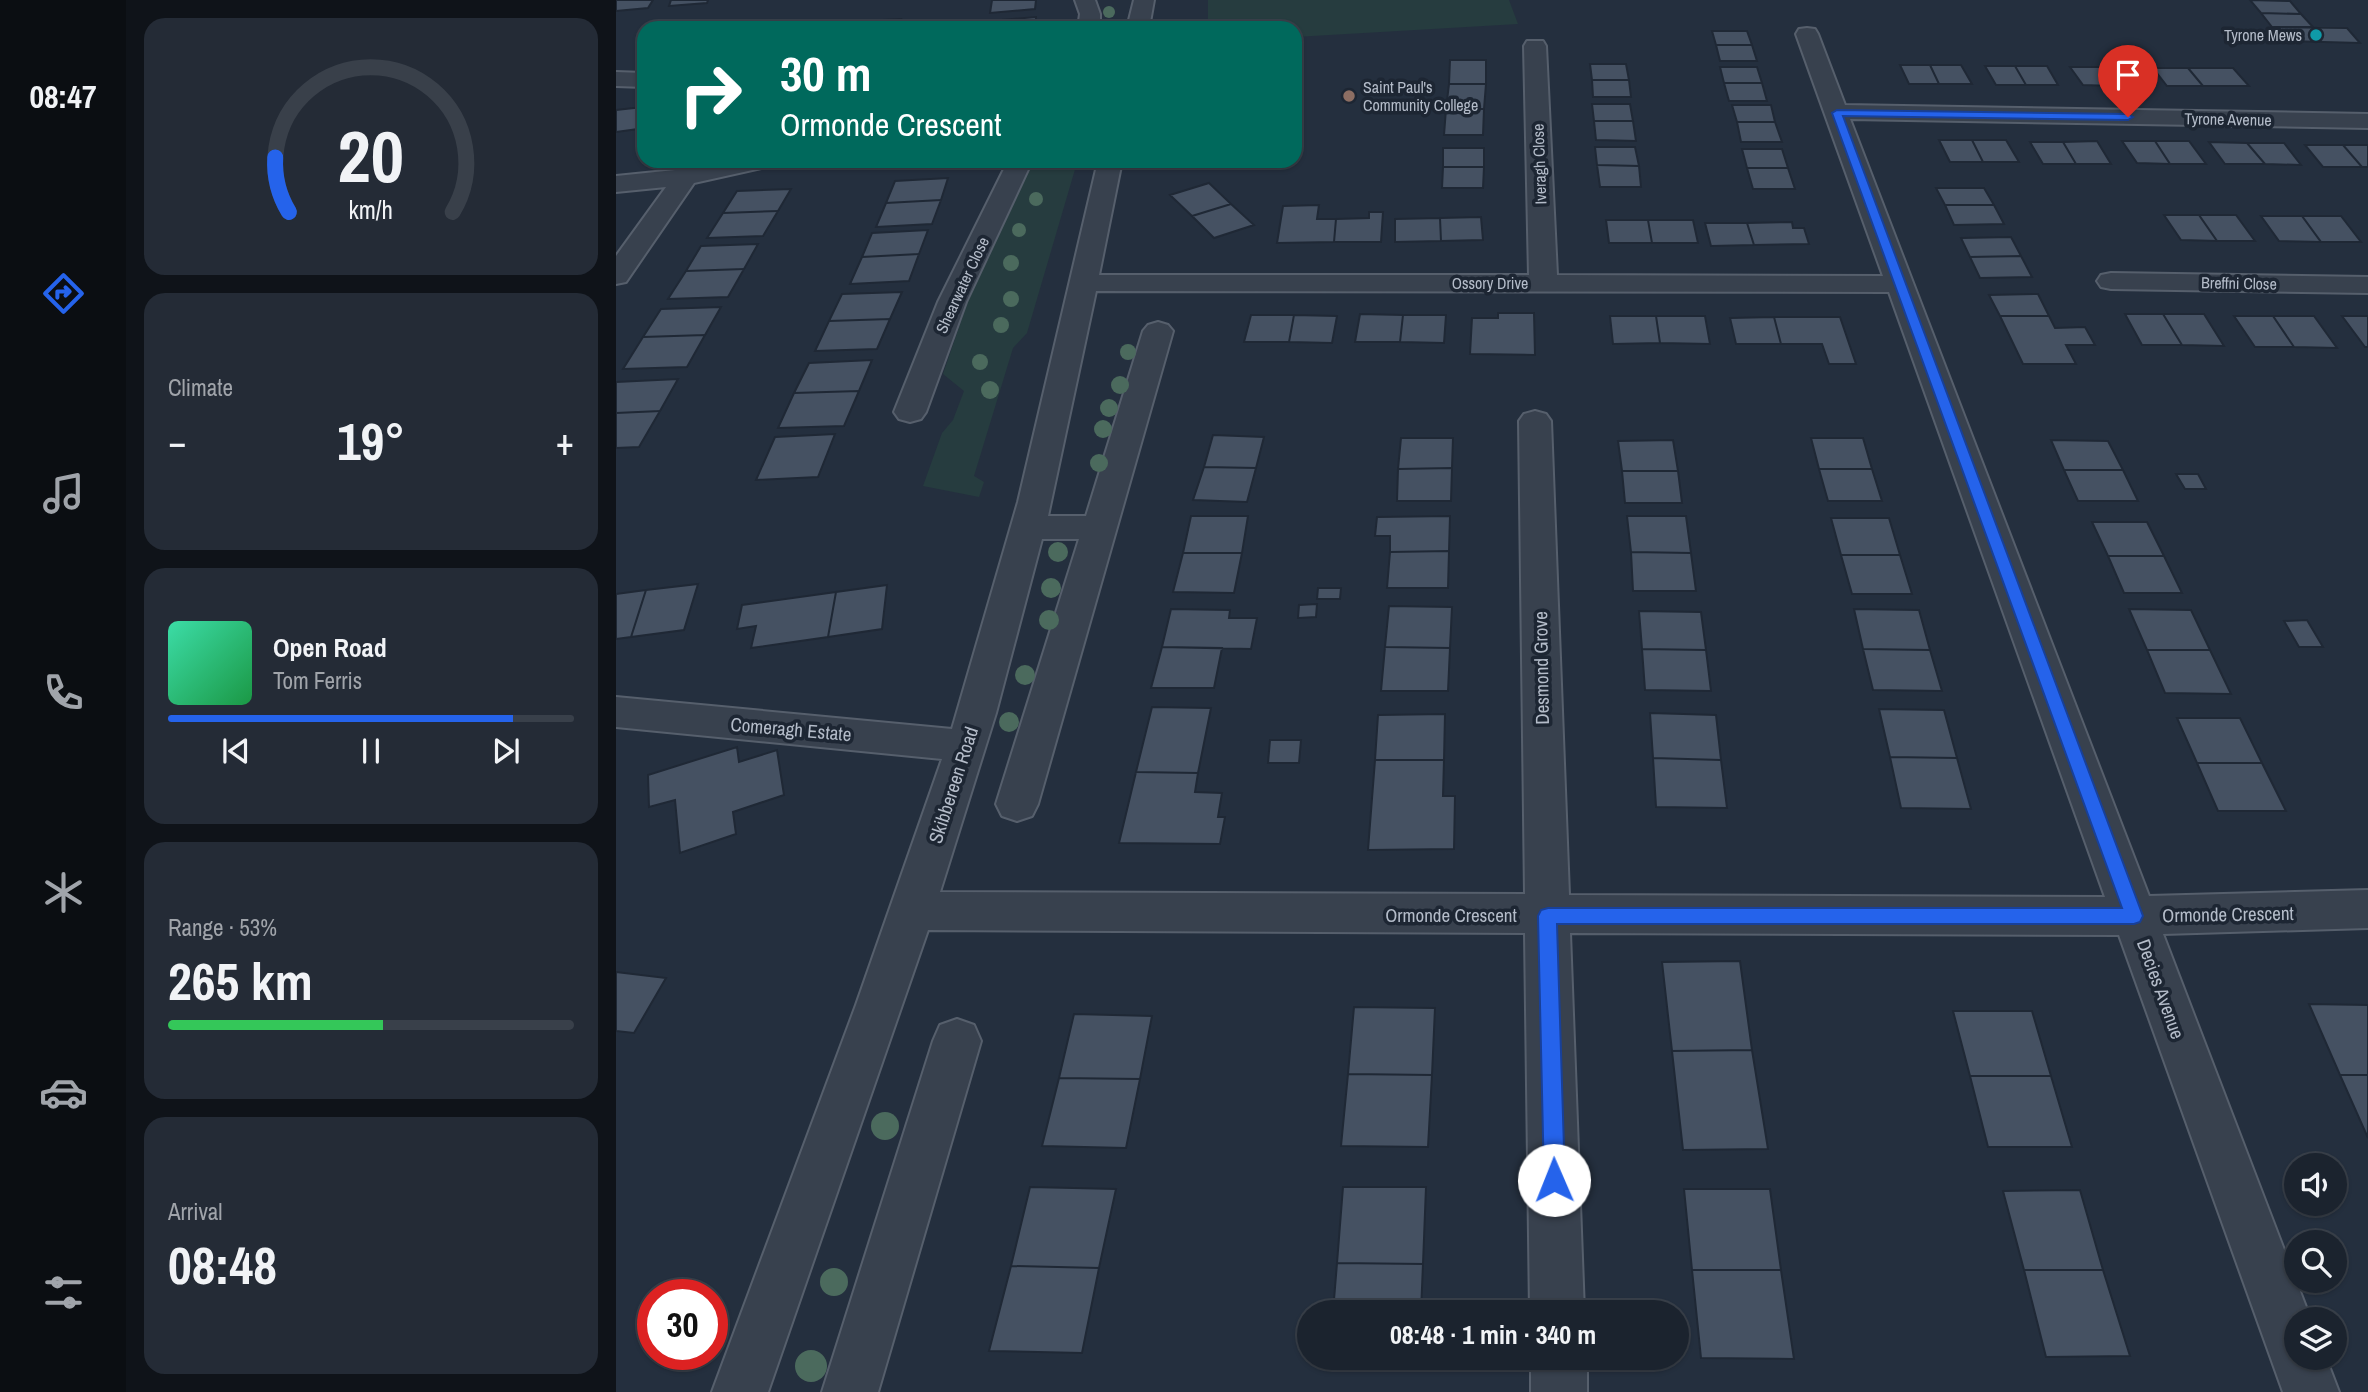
<!DOCTYPE html>
<meta charset="utf-8">
<style>
body{margin:0;font-family:"Archivo Narrow",sans-serif;background:#242b36;color:#f1f3f6;height:100vh;display:flex;flex-direction:column;font-size:26px;white-space:nowrap}
*{box-sizing:border-box;margin:0}
p{font-size:23px;color:#a0a4aa}
.icon{flex:none;width:38px;height:38px;fill:none;stroke:currentColor;stroke-width:2;stroke-linecap:round;stroke-linejoin:round}
.map{position:relative;flex:1;overflow:hidden}
.details{display:flex;flex-direction:column;gap:18px;padding:18px;background:#0f1319;width:490px}
.details>*{flex:none}
.top-card{position:absolute;left:21px;top:21px;width:665px;height:147px;border-radius:21px;box-shadow:0 2px 5px #0004,0 0 0 2px #39404a;background:#00695c;color:#fff;overflow:hidden}
.buttons{position:absolute;left:1668px;top:1153px;display:grid;gap:14px}
.buttons a{display:grid;place-items:center;width:63px;height:63px;border-radius:50%;background:#1b232e;box-shadow:0 2px 5px #0004,0 0 0 2px #39404a;font-size:35px}
.speed{position:absolute;left:21px;top:1279px;display:flex;gap:14px;font-size:35px;font-weight:700;text-align:center}
.speed>*{display:grid;place-content:center;width:91px;height:91px;border-radius:50%;background:#1b232e;box-shadow:0 2px 5px #0004,0 0 0 2px #39404a;line-height:1}
.speed .limit{border:10px solid #d22;background:#fff;color:#111}
.pin{position:absolute;display:grid;place-items:center;width:60px;height:60px;color:#fff;margin:-72px -30px;border-radius:50% 50% 50% 0;rotate:-45deg;box-shadow:0 0 7px #0007}
.pin .icon{rotate:45deg}
.me{position:absolute;width:77px;margin:-38px;rotate:359deg;stroke-linejoin:round;filter:drop-shadow(0 0 5px #0008)}
.turn{display:flex;align-items:center;gap:24px;height:147px;padding:0 28px;font-size:32px}
.turn .icon{width:91px;height:91px;stroke-width:2.5}
.turn b{display:block;font-size:49px;line-height:60px}
.big{font-size:52px;font-weight:700;line-height:1.1}
.details .card{flex:1;display:flex;flex-direction:column;justify-content:center;gap:10px;min-width:0;padding:0 24px;border-radius:21px;background:#242b36}
.details .dial{align-items:center;gap:0}
.dial svg{height:182px;overflow:visible;fill:none;stroke:#39404a;stroke-width:7;stroke-linecap:round;text-anchor:middle}
.dial text{fill:#f1f3f6;stroke:none}
.song{display:flex;align-items:center;gap:21px}
.cover{width:84px;height:84px;border-radius:10px;background:linear-gradient(135deg,hsl(160 70% 55%),hsl(140 70% 35%))}
.played{height:7px;border-radius:4px;background:linear-gradient(90deg,#2563eb 85%,#39404a 85%)}
.keys{display:flex;justify-content:space-around;direction:ltr}
.heat{display:flex;justify-content:space-between;align-items:center;font-size:38px;direction:ltr}
.charge{height:10px;border-radius:5px;background:linear-gradient(90deg,#34c759 53%,#39404a 0)}
.trip{position:absolute;left:681px;top:1300px;width:392px;height:70px;border-radius:35px;background:#1b232e;box-shadow:0 2px 5px #0004,0 0 0 2px #39404a;font-weight:700;line-height:70px;text-align:center}
main{display:flex;flex:1;min-height:0}
.tab-bar{display:flex;flex-direction:column;width:126px;justify-content:space-around;align-items:center;background:#0b0e12;color:#a0a4aa}
.tab-bar .icon{width:49px;height:49px}
.tab-bar .active{color:#2563eb}
.tab-bar b{font-size:32px;color:#f1f3f6}
.map>svg:first-child{display:block}
.green{fill:#263c3f}
.building{fill:#455162;stroke:#1f2835;stroke-width:2}
.lines{fill:none;stroke-linecap:round;stroke-linejoin:round}
.minor-casing{stroke:#565f6c;stroke-width:4}
.minor{fill:#38414e;fill-rule:evenodd}
.tree{fill:#4b6a5d}
.route{fill:#2563eb;stroke:#184099;stroke-width:2}
.culture-dot{fill:#0f9aa8;stroke:#1d2633;stroke-width:2.5}
.education-dot{fill:#8d6e63;stroke:#1d2633;stroke-width:2.5}
.labels{text-anchor:middle;dominant-baseline:central;stroke-width:7;stroke-linejoin:round;paint-order:stroke}
.far-poi-label{font-size:16px;fill:#b4bcc9;stroke:#1d2633;text-anchor:end}
.far-street-label{font-size:16px;fill:#b4bcc9;stroke:#1d2633}
.street-label{font-size:19px;fill:#b4bcc9;stroke:#1d2633}
</style>
<main>
<nav class="tab-bar">
<b>08:47</b>
<svg class="icon active" aria-label="directions" viewBox="0 0 24 24"><path d="M12 3l9 9-9 9-9-9zM9 14v-3h6M13 9l2 2-2 2"/></svg>
<svg class="icon" aria-label="music" viewBox="0 0 24 24"><path d="M9 18V5l10-2v13"/><circle cx="6" cy="18" r="3"/><circle cx="16" cy="16" r="3"/></svg>
<svg class="icon" aria-label="phone" viewBox="0 0 24 24"><path d="M5 4h4l2 5-3 2q2 4 5 5l2-3 5 2v4C11 20 4 13 5 4z"/></svg>
<svg class="icon" aria-label="climate" viewBox="0 0 24 24"><path d="M12 3v18M4 7l16 10M4 17L20 7"/></svg>
<svg class="icon" aria-label="car" viewBox="0 0 24 24"><path d="M5 17H2v-5l4-1 3-4h7l3 4 3 1v5h-3M9 17h6M6 11h13"/><circle cx="7" cy="17" r="2"/><circle cx="17" cy="17" r="2"/></svg>
<svg class="icon" aria-label="filters" viewBox="0 0 24 24"><path d="M4 7h16M4 17h16"/><circle cx="9" cy="7" r="2"/><circle cx="15" cy="17" r="2"/></svg>
</nav>
<section class="details">
<div class="card dial"><svg viewBox="0 0 100 80">
<path d="M14 69A42 42 0 1 1 86 69"/>
<path d="M14 69A42 42 0 0 1 8 45" stroke="#2563eb"/>
<text x="50" y="56" font-size="32" font-weight="700">20</text>
<text x="50" y="72" font-size="11">km/h</text>
</svg></div>
<div class="card"><p>Climate</p>
<div class="heat"><a>−</a><b class="big">19°</b><a>+</a></div>
</div>
<div class="card">
<div class="song"><i class="cover"></i><div><b>Open Road</b><p>Tom Ferris</p></div></div>
<div class="played"></div>
<div class="keys"><svg class="icon" aria-label="previous" viewBox="0 0 24 24"><path d="M18 5L8 12l10 7zM5 5v14"/></svg><svg class="icon" aria-label="pause" viewBox="0 0 24 24"><path d="M8 5v14M16 5v14"/></svg><svg class="icon" aria-label="next" viewBox="0 0 24 24"><path d="M6 5l10 7-10 7zM19 5v14"/></svg></div>
</div>
<div class="card"><p>Range · 53%</p><b class="big">265 km</b><div class="charge"></div></div>
<div class="card"><p>Arrival</p><b class="big">08:48</b></div>
</section>
<div class="map">
<svg width="1752" height="1392" viewBox="0 0 1752 1392">
<rect width="100%" height="100%" fill="#242f3e"/>
<!-- green -->
<path class="green" d="M592,0H893L902,24L679,37V28H592Z
M449,163L460,166L411,333L397,348L358,476L368,482L363,497L307,486L326,433L337,420L348,391L327,374L355,292L413,170L425,165Z"/>
<!-- building -->
<path class="building" d="M0,0H37L32,8L0,11Z
M55,0H92L91,3L53,6Z
M376,0H420L419,9L374,13Z
M1634,0L1674,1L1685,14L1645,13Z
M1645,13L1685,14L1697,27H1656Z
M420,17V28H374L375,21Z
M285,19L282,28H245L247,21Z
M247,21L245,28H208L209,24Z
M1656,27L1731,28L1744,43L1667,41Z
M1096,31H1131L1136,45H1100Z
M1100,45H1136L1141,61H1104Z
M834,60H870V84H833Z
M974,64H1010L1013,80H976Z
M1284,65H1314L1323,84H1293Z
M1314,65H1345L1356,84H1323Z
M1369,66H1399L1410,85H1380Z
M1399,66H1431L1442,85H1410Z
M1104,67H1141L1146,83H1108Z
M1454,67H1484L1497,86L1467,85Z
M1484,67H1516L1529,86H1497Z
M1537,68H1572L1587,86H1551Z
M1572,68H1617L1633,86H1587Z
M976,80H1013L1015,97H977Z
M1108,83H1146L1151,101H1113Z
M833,84H870L868,109H830Z
M976,104H1014L1017,121H978Z
M1116,105H1155L1159,122H1121Z
M27,107L22,129L0,132V110Z
M830,109H868L867,135H828Z
M978,121H1017L1020,141L980,140Z
M1121,122H1159L1166,142H1125Z
M1323,140H1356L1367,162H1334Z
M1356,140H1390L1403,162H1367Z
M1481,141L1495,164H1460L1447,142Z
M1506,141H1539L1554,164L1521,163Z
M1539,141H1573L1590,164H1554Z
M1414,142H1447L1460,164H1427Z
M1593,142L1631,143L1649,164H1609Z
M1631,143H1668L1685,165L1649,164Z
M1689,145H1727L1746,167H1707Z
M1727,145H1752V167H1746Z
M979,147H1019L1023,166L981,165Z
M827,148H868V167H827Z
M1126,149H1166L1172,168H1131Z
M981,165L1023,166L1025,187H984Z
M827,167H868L867,188H826Z
M1131,168H1172L1179,189H1137Z
M332,178L325,200L270,203L279,181Z
M593,183L615,204L576,216L554,195Z
M1320,188H1368L1378,205H1329Z
M175,189L162,211L107,213L121,191Z
M325,200L316,224L260,227L270,203Z
M615,204L638,225L598,238L576,216Z
M703,205L701,219H720L718,242L661,243L667,206Z
M1329,205H1378L1388,224L1338,225Z
M162,211L147,236L91,238L107,213Z
M753,212H767L765,242H718L720,219L753,218Z
M1548,215H1583L1601,241L1565,240Z
M1583,215H1620L1639,241H1601Z
M1645,216H1686L1705,242L1663,241Z
M1686,216H1725L1745,242H1705Z
M865,217L867,240L825,241L824,218Z
M824,218L825,241L779,242V219Z
M990,220H1032L1036,243H993Z
M1032,220H1077L1082,243H1036Z
M1176,222L1177,228H1188L1193,244L1138,245L1131,223Z
M1089,223H1131L1138,245L1095,246Z
M312,230L303,254L246,257L256,233Z
M1395,237L1405,256L1354,257L1345,238Z
M142,244L128,269L70,271L85,246Z
M303,254L293,281L234,284L246,257Z
M1405,256L1416,277L1364,278L1354,257Z
M128,269L112,297L52,299L70,271Z
M286,292L274,319L213,321L226,294Z
M1422,294L1433,316H1384L1373,295Z
M105,307L89,335L27,337L45,309Z
M882,313H918L919,355L854,354L856,318H882Z
M744,314L787,315L784,342H739Z
M1509,314H1547L1566,345H1526Z
M1547,314H1588L1608,346L1566,345Z
M635,315H678L673,342H628Z
M678,315L721,316L716,343L673,342Z
M787,315H830L828,343L784,342Z
M994,316H1040L1044,343L997,344Z
M1040,316H1089L1094,344L1044,343Z
M1384,316H1433L1439,328L1469,327L1479,345H1450L1460,364H1407Z
M1618,316H1657L1678,347H1639Z
M1657,316H1698L1721,348L1678,347Z
M1726,316H1752V347H1749Z
M1158,317L1165,344H1120L1114,318Z
M1158,317H1224L1240,364H1213L1206,344H1165Z
M274,319L261,349L199,351L213,321Z
M89,335L71,367L7,369L27,337Z
M256,360L243,391L178,393L193,363Z
M62,379L44,411L0,413V382Z
M243,391L228,426L162,428L178,393Z
M44,411L23,447L0,448V413Z
M219,434L202,477L140,480L159,437Z
M597,435L648,437L640,468L588,467Z
M785,438H837L836,468L782,469Z
M1195,438H1247L1256,469H1203Z
M1057,440L1062,471H1006L1002,441Z
M1435,440L1492,441L1507,470H1448Z
M588,467L640,468L631,502L577,500Z
M836,468L835,501H781L782,469Z
M1203,469H1256L1266,501H1212Z
M1448,470H1507L1522,501H1462Z
M1006,471H1062L1066,503H1009Z
M1560,474H1582L1590,489H1569Z
M575,516H632L626,553H567Z
M834,516L833,551L774,552V536H759L761,517Z
M1011,516H1070L1075,553L1015,552Z
M1215,518H1273L1284,555H1225Z
M1476,522H1531L1548,556H1492Z
M833,551L832,588H771L774,552Z
M1015,552L1075,553L1080,591H1017Z
M567,553H626L618,593L557,592Z
M1225,555H1284L1296,594H1236Z
M1492,556H1548L1566,593H1508Z
M82,584L68,630L15,637L30,590Z
M271,585L266,629L212,637L220,592Z
M702,588H725L724,599H701Z
M30,590L15,637L0,639V594Z
M220,592L212,637L135,648L140,626L121,629L126,605Z
M701,604L700,617L682,618L683,605Z
M773,606L836,607L834,648L769,647Z
M555,609L614,610L613,618H641L635,649L546,647Z
M1238,609L1303,610L1314,650L1247,649Z
M1513,609L1575,610L1594,650H1531Z
M1023,611L1085,612L1090,650L1026,649Z
M1691,620L1707,647H1683L1668,621Z
M546,647L606,648L598,688H535Z
M769,647L834,648L832,691H765Z
M1026,649L1090,650L1095,691L1029,690Z
M1247,649L1314,650L1326,691L1257,690Z
M1531,650H1594L1615,694L1549,693Z
M536,707L595,708L582,773L520,772Z
M1263,709L1328,710L1341,758L1274,757Z
M1034,713L1100,715L1105,760L1037,758Z
M829,714L828,760H759L762,715Z
M1561,718H1624L1646,763H1581Z
M654,740H685L683,763H652Z
M121,747L123,762L161,750L168,795L117,812L120,834L64,853L59,800L33,807L32,775Z
M1274,757L1341,758L1355,809L1285,808Z
M1037,758L1105,760L1111,808L1040,807Z
M759,760H828L827,796H839L838,849L752,850Z
M1581,763H1646L1670,811H1602Z
M520,772L582,773L579,792L606,793L602,817H609L604,844L503,843Z
M1124,961L1136,1050L1056,1051L1046,962Z
M0,972L50,978L18,1033L0,1031Z
M1693,1004L1752,1005V1075H1724Z
M738,1007L819,1008L816,1075L732,1074Z
M1337,1011H1416L1435,1076H1354Z
M458,1014L536,1016L524,1079L443,1078Z
M1136,1050L1152,1149L1067,1150L1056,1051Z
M732,1074L816,1075L812,1147L725,1146Z
M1724,1075H1752V1138Z
M1354,1076H1435L1456,1147H1372Z
M443,1078L524,1079L510,1148L426,1146Z
M414,1187L500,1189L483,1268L395,1266Z
M727,1187H810L807,1264L721,1263Z
M1068,1189H1154L1165,1270H1076Z
M1464,1190L1487,1270H1408L1387,1191Z
M721,1263L807,1264L805,1312H717Z
M395,1266L483,1268L466,1353L373,1351Z
M1076,1270H1165L1178,1359L1085,1358Z
M1408,1270H1487L1514,1356L1430,1357Z"/>
<g class="lines">
<!-- minor casing -->
<g class="minor-casing">
<path id="minor" d="M459,0H479L484,14V28H462L464,14Z
M518,0H538L533,28H511Z
M1191,28L1199,29L1202,34L1229,105L1752,114V128L1234,119L1533,896L1752,890V928L1547,934L1695,1320H1680V1358H1710L1723,1392H1667L1503,935L954,933L968,1312H914L909,933L312,930L152,1392H96L240,1005L326,759L0,727V697L336,729L402,502L482,161H506L483,275H913L908,46L911,41H927L930,46L941,275L1267,276L1180,34L1183,29ZM480,291L1273,292L1489,897L953,895L935,421L930,414L919,411L908,414L903,421L909,894L324,892L380,713L426,539H463L380,804L386,816L401,821L416,816L422,804L557,331L552,325L542,322L532,325L527,331L470,516H432Z
M0,72L28,73V87L0,86Z
M110,161H158L155,166L78,183L10,282L0,284V256L50,187L0,192V176L69,169Z
M392,161H416L350,302L310,412L305,419L294,422L283,419L278,412L322,302Z
M1495,273L1752,277V293L1495,289L1485,287L1481,281L1485,275Z
M341,1019L358,1025L365,1041L262,1392H206L317,1041L324,1025Z
M915,1358H971V1392H915Z"/>
</g>
<!-- minor -->
<use href="#minor" class="minor"/>
</g>
<!-- trees -->
<g class="tree">
<circle cx="493" cy="12" r="6"/>
<circle cx="420" cy="199" r="7"/>
<circle cx="403" cy="230" r="7"/>
<circle cx="395" cy="263" r="8"/>
<circle cx="395" cy="299" r="8"/>
<circle cx="385" cy="325" r="8"/>
<circle cx="512" cy="352" r="8"/>
<circle cx="364" cy="362" r="8"/>
<circle cx="504" cy="385" r="9"/>
<circle cx="374" cy="390" r="9"/>
<circle cx="493" cy="408" r="9"/>
<circle cx="487" cy="429" r="9"/>
<circle cx="483" cy="463" r="9"/>
<circle cx="442" cy="552" r="10"/>
<circle cx="435" cy="588" r="10"/>
<circle cx="433" cy="620" r="10"/>
<circle cx="409" cy="675" r="10"/>
<circle cx="393" cy="722" r="10"/>
<circle cx="269" cy="1126" r="14"/>
<circle cx="218" cy="1282" r="14"/>
<circle cx="195" cy="1366" r="16"/>
</g>
<!-- route -->
<path class="route" d="M1221,110L1512,114L1517,117L1512,120L1227,116L1527,916L1524,922L1518,924H941L949,1180L946,1188L938,1191L931,1188L928,1180L922,916L925,910L932,908H1506L1216,113Z"/>
<!-- markers -->
<circle class="culture-dot" cx="1700" cy="35" r="7"/>
<circle class="education-dot" cx="733" cy="96" r="7"/>
<g class="labels">
<!-- far-poi labels -->
<g class="far-poi-label">
<text x="1686" y="35">Tyrone Mews</text>
<text x="747" y="87" text-anchor="start">Saint Paul's<tspan x="747" dy="18">Community College</tspan></text>
</g>
<!-- far-street labels -->
<g class="far-street-label">
<text transform="translate(1612 119) rotate(1)">Tyrone Avenue</text>
<text transform="translate(923 164) rotate(-92)">Iveragh Close</text>
<text x="874" y="283">Ossory Drive</text>
<text transform="translate(1623 283) rotate(1)">Breffni Close</text>
<text transform="translate(346 285) rotate(-65)">Shearwater Close</text>
</g>
<!-- street labels -->
<g class="street-label">
<text transform="translate(925 668) rotate(-91)">Desmond Grove</text>
<text transform="translate(175 729) rotate(5)">Comeragh Estate</text>
<text transform="translate(337 785) rotate(-72)">Skibbereen Road</text>
<text transform="translate(1612 914) rotate(-1)">Ormonde Crescent</text>
<text x="835" y="915">Ormonde Crescent</text>
<text transform="translate(1545 989) rotate(70)">Decies Avenue</text>
</g>
</g>
</svg>
<div class="buttons">
<a><svg class="icon" aria-label="sound" viewBox="0 0 24 24"><path d="M4 9h4l5-4v14l-5-4H4zM17 9q2 3 0 6"/></svg></a>
<a><svg class="icon" aria-label="search" viewBox="0 0 24 24"><circle cx="10" cy="10" r="6"/><path d="M15 15l6 6"/></svg></a>
<a><svg class="icon" aria-label="layers" viewBox="0 0 24 24"><path d="M12 4l9 5-9 5-9-5zM3 14l9 5 9-5"/></svg></a>
</div>
<div class="speed"><div class="limit">30</div></div>
<div class="pin" style="left:1512px;top:117px;background:#d93025"><svg class="icon" aria-label="arrive" viewBox="0 0 24 24"><path d="M6 21V4h12l-3 4 3 4H6"/></svg></div>
<svg class="me" style="left:938px;top:1180px" viewBox="-20 -20 40 40"><circle r="19" fill="#fff"/><path d="M0-13L10 11 0 6-10 11z" fill="#2563eb"/></svg>
<div class="trip">08:48 · 1 min · 340 m</div>
<div class="top-card">
<div class="turn"><svg class="icon" aria-label="right" viewBox="0 0 24 24"><path d="M7 20v-9h11M14 6l5 5-5 5"/></svg><div><b>30 m</b>Ormonde Crescent</div></div>
</div>
</div>
</main>
